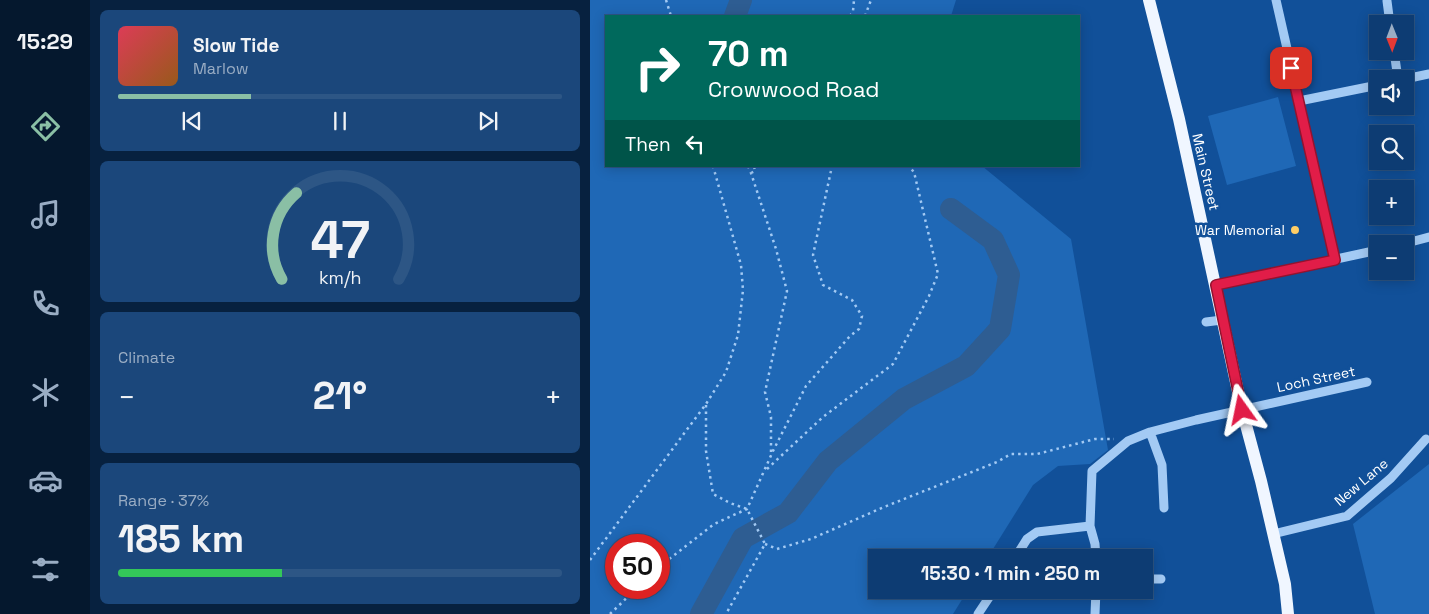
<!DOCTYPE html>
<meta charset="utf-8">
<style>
body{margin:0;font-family:"Space Grotesk",sans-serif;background:#1b477b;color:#f1f3f6;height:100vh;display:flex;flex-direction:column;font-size:19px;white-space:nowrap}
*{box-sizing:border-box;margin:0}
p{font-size:16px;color:#9aadc4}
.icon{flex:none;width:28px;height:28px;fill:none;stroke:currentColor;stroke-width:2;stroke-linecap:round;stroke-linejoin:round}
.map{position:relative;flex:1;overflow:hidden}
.details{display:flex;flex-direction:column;gap:10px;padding:10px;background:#07213f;width:500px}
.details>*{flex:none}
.guide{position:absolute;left:15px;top:15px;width:475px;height:152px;border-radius:0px;box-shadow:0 2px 12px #0003,0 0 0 1px #2d5685;background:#00695c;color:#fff;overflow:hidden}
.needle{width:32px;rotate:179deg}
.buttons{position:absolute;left:779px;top:15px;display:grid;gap:10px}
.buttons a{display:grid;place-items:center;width:45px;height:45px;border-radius:0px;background:#0d3c73;box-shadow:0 2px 12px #0003,0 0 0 1px #2d5685;font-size:25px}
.speed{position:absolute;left:15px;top:534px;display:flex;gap:10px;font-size:25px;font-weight:700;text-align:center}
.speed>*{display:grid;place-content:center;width:65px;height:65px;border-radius:50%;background:#0d3c73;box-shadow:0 2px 12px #0003,0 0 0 1px #2d5685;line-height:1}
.speed .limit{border:8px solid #d22;background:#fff;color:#111}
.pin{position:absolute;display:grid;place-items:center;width:42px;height:42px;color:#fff;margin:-21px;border-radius:10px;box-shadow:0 2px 8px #0006}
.me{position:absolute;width:55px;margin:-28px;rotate:348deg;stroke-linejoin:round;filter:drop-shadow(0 0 4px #0008)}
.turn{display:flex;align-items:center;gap:18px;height:105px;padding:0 20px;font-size:22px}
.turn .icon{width:65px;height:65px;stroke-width:2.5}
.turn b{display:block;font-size:35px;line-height:42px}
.then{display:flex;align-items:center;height:48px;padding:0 20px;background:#0003;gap:10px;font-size:19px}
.big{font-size:38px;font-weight:700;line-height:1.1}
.details .tile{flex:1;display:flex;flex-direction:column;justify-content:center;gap:8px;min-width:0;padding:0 18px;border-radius:8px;background:#1b477b}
.details .dial{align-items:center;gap:0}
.dial svg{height:130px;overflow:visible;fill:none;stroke:#2d5685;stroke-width:7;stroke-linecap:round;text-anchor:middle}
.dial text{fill:#f1f3f6;stroke:none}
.song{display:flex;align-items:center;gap:15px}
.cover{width:60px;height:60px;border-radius:8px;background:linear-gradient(135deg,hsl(350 70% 55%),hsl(30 70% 35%))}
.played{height:5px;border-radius:2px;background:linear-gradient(90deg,#8abfa5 30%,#2d5685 30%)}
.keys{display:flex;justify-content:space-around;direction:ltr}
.heat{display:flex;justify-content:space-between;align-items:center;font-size:28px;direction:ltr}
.charge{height:8px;border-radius:4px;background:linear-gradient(90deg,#34c759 37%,#2d5685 0)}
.trip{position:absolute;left:278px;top:549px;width:285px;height:50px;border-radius:0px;background:#0d3c73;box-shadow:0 2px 12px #0003,0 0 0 1px #2d5685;font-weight:700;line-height:50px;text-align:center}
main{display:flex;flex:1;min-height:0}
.dock{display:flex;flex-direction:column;width:90px;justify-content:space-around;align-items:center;background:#05182e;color:#9aadc4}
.dock .icon{width:35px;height:35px}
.dock .active{color:#8abfa5}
.dock b{font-size:22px;color:#f1f3f6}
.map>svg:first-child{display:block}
.green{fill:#1f68b6;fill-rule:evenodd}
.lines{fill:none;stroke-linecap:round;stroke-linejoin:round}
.river{stroke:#2e5d92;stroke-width:22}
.path{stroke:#a3caf4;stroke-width:2.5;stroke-dasharray:2.5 4;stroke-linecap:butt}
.minor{stroke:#a3caf4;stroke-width:9}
.major{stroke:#f0f6ff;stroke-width:12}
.route-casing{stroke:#92132f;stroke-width:12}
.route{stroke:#e11d48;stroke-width:9}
.poi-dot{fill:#ffce66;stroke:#115099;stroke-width:2}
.labels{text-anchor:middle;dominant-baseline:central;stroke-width:5;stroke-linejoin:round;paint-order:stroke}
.street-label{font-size:14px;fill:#fff;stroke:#115099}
.poi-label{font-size:14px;fill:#fff;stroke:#115099;text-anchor:end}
</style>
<main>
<nav class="dock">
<b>15:29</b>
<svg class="icon active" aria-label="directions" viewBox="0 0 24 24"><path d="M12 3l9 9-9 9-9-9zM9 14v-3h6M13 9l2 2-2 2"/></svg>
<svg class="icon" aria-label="music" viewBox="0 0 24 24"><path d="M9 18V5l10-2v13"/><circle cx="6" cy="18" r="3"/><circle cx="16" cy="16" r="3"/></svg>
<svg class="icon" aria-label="phone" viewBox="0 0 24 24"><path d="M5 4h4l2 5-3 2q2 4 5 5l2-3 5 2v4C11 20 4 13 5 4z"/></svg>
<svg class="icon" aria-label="climate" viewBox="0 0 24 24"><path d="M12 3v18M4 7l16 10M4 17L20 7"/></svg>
<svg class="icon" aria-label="car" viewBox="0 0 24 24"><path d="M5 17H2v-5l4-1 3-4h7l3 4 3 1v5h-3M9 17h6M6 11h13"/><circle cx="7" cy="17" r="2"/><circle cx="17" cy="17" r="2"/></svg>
<svg class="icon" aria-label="filters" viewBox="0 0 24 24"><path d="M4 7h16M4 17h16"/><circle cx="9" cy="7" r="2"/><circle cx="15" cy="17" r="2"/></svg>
</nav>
<section class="details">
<div class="tile">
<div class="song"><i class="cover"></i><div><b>Slow Tide</b><p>Marlow</p></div></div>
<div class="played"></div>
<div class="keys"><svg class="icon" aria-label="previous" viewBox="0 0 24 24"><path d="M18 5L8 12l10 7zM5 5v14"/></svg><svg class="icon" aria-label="pause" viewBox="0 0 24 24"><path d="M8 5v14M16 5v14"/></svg><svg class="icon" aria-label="next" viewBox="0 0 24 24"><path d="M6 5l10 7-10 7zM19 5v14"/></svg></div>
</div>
<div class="tile dial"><svg viewBox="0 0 100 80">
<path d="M14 69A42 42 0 1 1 86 69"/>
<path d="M14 69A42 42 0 0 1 23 16" stroke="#8abfa5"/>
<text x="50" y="56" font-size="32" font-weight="700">47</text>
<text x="50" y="72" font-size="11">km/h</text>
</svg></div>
<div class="tile"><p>Climate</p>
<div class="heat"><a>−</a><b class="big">21°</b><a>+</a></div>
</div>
<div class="tile"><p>Range · 37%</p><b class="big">185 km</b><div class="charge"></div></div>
</section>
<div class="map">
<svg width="839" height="614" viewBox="0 0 839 614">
<rect width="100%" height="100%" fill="#115099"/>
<!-- green -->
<path class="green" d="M0,0H366L361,16H16V166H392L481,239L518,450L500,464L468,466L443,485L398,557L286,558V590H378L363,614H0ZM26,545H69V588H26Z
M688,97L706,166L637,185L618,116Z
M839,464V614H785L763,524Z"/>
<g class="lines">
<!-- river -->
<path class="river" d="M145,16L151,0
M111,614L153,538L198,513L238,461L314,399L376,366L410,329L419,275L403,240L361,209"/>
<!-- path -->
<path class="path" d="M76,0L81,16
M260,16L263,11L264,0
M275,16L281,0
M158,166L161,173L186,249L197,291L175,392L181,417V453
M161,173L165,171L164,166
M116,405V451L123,494L140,503L157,509L175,544L136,614
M177,469L233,417L303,364L339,296L348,274L324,172L318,166
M175,544L187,549L221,539L294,507L407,462L421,454H447L505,439H524
M0,560L116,404L136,372L148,335L153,290L151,265L123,166
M69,567L124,524L157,509L183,451L216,386L260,336L269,329L272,316L262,300L233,285L223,255L242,166
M20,614L47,588"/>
<!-- minor -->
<path class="minor" d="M686,0L745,260
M797,1L800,24
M804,51L808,79
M815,79L839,74
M709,101L788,85
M813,244L839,237
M626,285L788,250
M616,322L632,320
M560,432L572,465L574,508
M683,534L757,516L801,478L836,439
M425,558L437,539L447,532L500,526
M506,558L505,544L500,526L502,471L538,441L560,432L606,420L777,382
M554,579H571
M388,614L404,590
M505,614L506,590"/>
<!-- major -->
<path class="major" d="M559,0L589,119L652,410L671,481L695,584L698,614"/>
</g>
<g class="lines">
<!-- route casing -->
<g class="route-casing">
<path id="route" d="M652,410L626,285L745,260L701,68"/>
</g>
<!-- route -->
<use href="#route" class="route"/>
</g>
<!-- markers -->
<circle class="poi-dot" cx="705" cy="230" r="5"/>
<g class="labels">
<!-- street labels -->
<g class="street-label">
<text transform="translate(616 172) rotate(77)">Main Street</text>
<text transform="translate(726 379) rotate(-12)">Loch Street</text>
<text transform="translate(771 482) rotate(-40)">New Lane</text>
</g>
<!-- poi labels -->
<g class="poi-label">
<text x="695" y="230">War Memorial</text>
</g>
</g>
</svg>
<div class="buttons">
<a><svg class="needle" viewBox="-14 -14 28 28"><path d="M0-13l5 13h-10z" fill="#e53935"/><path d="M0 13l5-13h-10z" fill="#9aadc4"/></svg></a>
<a><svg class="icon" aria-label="sound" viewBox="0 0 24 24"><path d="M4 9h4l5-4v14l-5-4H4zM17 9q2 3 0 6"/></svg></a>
<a><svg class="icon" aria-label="search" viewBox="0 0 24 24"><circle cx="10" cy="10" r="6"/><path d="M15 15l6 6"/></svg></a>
<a>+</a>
<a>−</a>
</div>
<div class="speed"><div class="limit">50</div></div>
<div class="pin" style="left:701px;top:68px;background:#d93025"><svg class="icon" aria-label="arrive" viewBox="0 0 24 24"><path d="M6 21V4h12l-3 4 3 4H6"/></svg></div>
<svg class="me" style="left:652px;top:410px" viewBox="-20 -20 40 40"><path d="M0-17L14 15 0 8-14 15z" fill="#e11d48" stroke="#fff" stroke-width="4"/></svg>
<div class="trip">15:30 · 1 min · 250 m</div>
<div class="guide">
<div class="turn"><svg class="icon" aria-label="right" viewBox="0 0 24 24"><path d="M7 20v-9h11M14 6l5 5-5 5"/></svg><div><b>70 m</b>Crowwood Road</div></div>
<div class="then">Then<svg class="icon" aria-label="left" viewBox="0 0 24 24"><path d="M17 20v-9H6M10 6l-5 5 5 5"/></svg></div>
</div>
</div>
</main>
